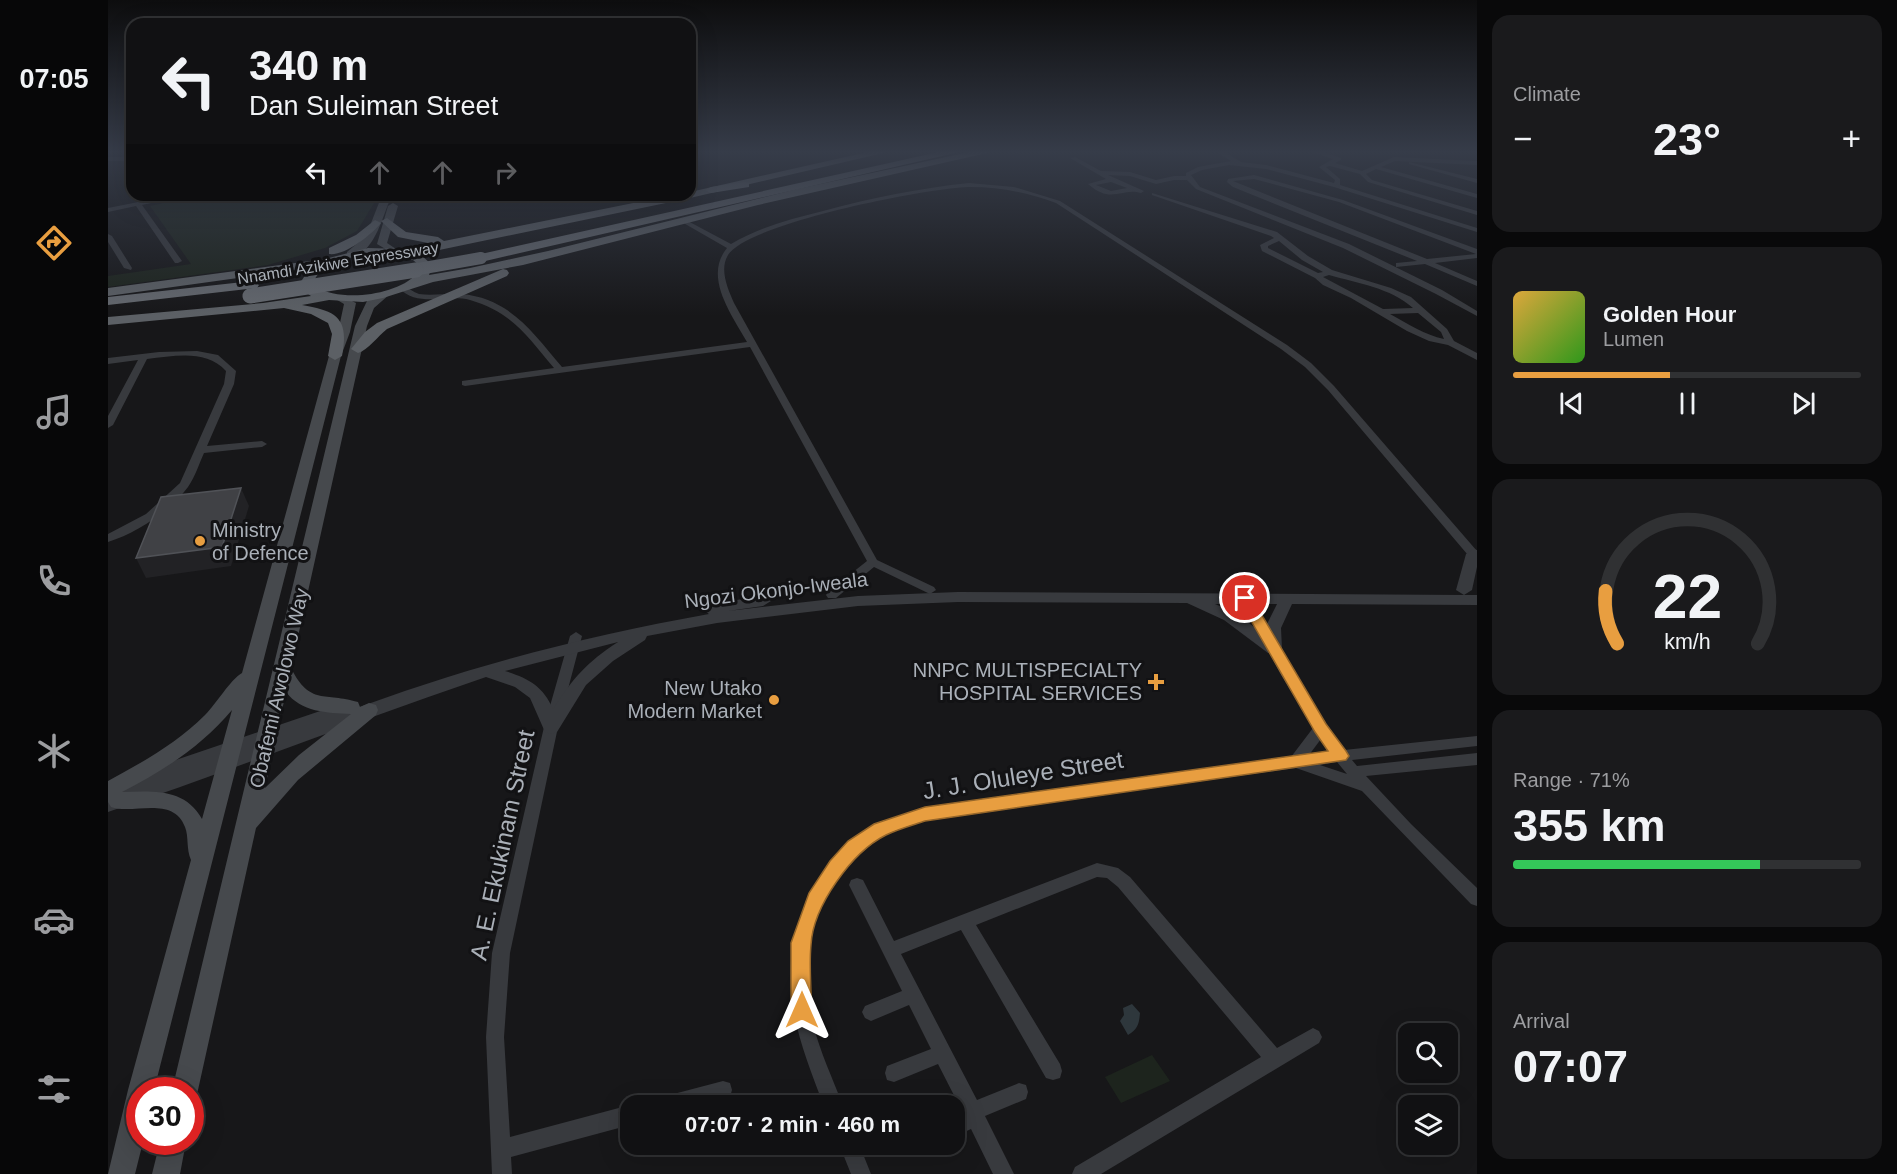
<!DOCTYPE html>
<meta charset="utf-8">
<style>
body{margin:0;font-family:Arial,sans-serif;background:#1a1a1c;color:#f1f3f6;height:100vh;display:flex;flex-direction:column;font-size:22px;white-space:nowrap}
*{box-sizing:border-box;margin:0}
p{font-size:20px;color:#9c9da0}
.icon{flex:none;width:33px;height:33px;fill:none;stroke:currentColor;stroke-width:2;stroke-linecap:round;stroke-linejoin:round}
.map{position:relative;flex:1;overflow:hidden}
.panel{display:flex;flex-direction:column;gap:15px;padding:15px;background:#09090a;width:420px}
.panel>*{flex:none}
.hud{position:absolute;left:18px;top:18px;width:570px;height:183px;border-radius:18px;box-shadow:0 6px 24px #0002,0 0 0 2px #303133;background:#111113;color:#f1f3f6;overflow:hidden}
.fabs{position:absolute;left:1290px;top:1023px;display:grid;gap:12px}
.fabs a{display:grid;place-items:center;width:60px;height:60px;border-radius:12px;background:#111113;box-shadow:0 6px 24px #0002,0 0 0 2px #303133;font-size:30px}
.speed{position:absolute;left:18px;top:1077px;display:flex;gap:12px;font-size:30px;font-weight:700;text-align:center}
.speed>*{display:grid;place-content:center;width:78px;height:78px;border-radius:50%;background:#111113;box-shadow:0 6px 24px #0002,0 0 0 2px #303133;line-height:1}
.speed .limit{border:9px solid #d22;background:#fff;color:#111}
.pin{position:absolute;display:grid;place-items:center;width:51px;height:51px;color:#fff;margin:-26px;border:3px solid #fff;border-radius:50%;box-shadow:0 2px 6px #0007}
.me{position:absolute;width:66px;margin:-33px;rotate:0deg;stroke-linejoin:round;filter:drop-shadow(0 0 4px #0008)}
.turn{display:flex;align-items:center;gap:21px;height:126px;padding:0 24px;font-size:27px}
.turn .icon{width:78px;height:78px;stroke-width:2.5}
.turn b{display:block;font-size:42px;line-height:51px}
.lanes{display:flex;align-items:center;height:57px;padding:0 24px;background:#0003;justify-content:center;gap:30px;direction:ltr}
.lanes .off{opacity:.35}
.big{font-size:45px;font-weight:700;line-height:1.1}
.panel .card{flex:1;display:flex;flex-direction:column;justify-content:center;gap:9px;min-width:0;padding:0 21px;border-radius:18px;background:#1a1a1c}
.panel .dial{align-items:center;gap:0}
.dial svg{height:156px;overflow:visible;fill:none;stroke:#303133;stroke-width:7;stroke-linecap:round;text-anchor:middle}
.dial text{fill:#f1f3f6;stroke:none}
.song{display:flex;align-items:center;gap:18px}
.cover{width:72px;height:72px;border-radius:9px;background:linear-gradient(135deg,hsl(40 70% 55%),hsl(110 70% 35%))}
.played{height:6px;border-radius:3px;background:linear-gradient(90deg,#e89e40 45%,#303133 45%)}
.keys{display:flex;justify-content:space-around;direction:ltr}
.heat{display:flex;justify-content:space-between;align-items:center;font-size:33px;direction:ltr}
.charge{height:9px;border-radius:4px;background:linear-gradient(90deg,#34c759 71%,#303133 0)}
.trip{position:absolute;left:512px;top:1095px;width:345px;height:60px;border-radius:18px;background:#111113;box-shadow:0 6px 24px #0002,0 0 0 2px #303133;font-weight:700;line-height:60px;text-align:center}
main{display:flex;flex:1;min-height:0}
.tab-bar{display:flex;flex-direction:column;width:108px;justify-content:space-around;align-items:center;background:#070708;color:#9c9da0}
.tab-bar .icon{width:42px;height:42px}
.tab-bar .selected{color:#e89e40}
.tab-bar b{font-size:27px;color:#f1f3f6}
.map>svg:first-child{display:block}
.green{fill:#1d241d}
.water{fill:#2e373c}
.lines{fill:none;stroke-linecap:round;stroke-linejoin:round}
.minor{fill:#383a3e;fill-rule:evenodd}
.tertiary{fill:#383a3e;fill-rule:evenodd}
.secondary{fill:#46494d;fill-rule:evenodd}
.trunk{fill:#5c6065;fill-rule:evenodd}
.motorway{fill:#64686e;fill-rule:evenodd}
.motorway-bridge-far1{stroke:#64686e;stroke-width:12}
.motorway-bridge{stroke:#64686e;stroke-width:15}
.shaded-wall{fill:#222225}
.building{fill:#404145;stroke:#505257;stroke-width:1.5}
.route{fill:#e89e40;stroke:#97672a;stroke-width:1.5}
.poi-dot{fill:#e89e40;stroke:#121214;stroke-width:2}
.labels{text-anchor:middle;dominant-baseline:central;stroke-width:6;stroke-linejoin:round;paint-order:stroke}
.far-street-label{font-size:16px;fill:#aab0b8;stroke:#121214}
.poi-label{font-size:20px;fill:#aab0b8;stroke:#121214;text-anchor:end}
.street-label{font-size:20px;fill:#aab0b8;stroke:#121214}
.near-street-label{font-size:24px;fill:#aab0b8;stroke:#121214}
</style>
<main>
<nav class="tab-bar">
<b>07:05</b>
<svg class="icon selected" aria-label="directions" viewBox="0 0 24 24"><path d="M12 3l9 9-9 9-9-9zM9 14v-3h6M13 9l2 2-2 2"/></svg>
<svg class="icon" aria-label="music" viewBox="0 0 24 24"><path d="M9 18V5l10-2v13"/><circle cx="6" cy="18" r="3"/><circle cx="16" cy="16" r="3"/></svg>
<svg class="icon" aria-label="phone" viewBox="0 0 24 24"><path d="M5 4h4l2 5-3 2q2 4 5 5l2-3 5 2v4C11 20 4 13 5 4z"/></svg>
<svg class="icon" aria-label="climate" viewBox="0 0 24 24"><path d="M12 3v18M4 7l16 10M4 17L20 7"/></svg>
<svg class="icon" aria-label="car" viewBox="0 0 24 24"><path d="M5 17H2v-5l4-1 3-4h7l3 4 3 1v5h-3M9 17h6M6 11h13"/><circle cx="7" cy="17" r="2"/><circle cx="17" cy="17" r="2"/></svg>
<svg class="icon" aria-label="filters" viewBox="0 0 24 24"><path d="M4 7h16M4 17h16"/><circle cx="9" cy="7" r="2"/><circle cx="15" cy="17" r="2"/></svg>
</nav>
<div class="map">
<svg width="1369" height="1174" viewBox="0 0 1369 1174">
<rect width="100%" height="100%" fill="#171719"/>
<!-- green -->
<path class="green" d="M93,195H271L249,231L217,248L160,265L0,287V276L83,264L42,206Z
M1044,1055L1062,1081L1013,1103L997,1077Z"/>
<!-- water -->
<path class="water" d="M1024,1004L1032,1013C1031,1024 1030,1029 1020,1035L1012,1021L1016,1015L1015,1008Z"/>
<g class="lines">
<!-- minor -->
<path class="minor" d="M582,151H594L582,155Z
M1107,151H1115L1133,162L1158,165L1226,183L1227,180L1211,167L1225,159L1201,151H1212L1233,158V160L1227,163L1254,171L1286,157L1369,161V165L1287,161L1273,167L1369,194V198L1268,169L1258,174L1264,180L1369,211V215L1260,182L1252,174L1222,166L1218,167L1232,179V185L1369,228V232L1226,187L1158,169L1121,165L1094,170L1083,175L1092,187L1241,244L1334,290L1369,311V316L1328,294L1235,248L1088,189L1079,180H1066L1048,184L1022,176L1000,175L1036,191L1033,193C1013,187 1004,205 980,184L998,179L962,158L967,157L993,171L1022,172L1048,180L1066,176H1078V173L1090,167L1123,161ZM1003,182L1019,188L1003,191L988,185Z
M0,157H24V161H0Z
M1301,162L1369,179V183L1301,164Z
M1146,175L1235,200L1369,249V258L1327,263L1369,281V286L1317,264L1288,267V263L1309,261L1125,187L1119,182L1120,179ZM1146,179L1231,202L1368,254L1319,259L1125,181Z
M861,183L906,187L952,201L1179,345L1203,363L1226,386L1369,551V562L1365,561L1220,390L1197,367L1173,349L948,203C921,193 892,187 863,187C823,187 640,223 620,255C611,270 620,289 626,303L769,560L826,587L828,590L822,594L766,567L728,598H720L718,595L720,592L759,561L642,347L357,386L354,385V381L446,368C419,336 404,312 362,300C338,294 310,308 291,288L295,286C301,288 305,292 311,294C325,296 339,293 353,294C402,298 425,333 454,367L639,342C624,315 595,277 619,248L572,221V219H576L623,244C651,227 683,219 715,211C763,198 812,188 861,183Z
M1044,193L1169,232L1200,256L1224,270L1283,288L1303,297L1339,329L1346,341L1369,353V360L1340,345L1321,341L1299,331L1243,298L1215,285L1207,278L1154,251L1152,245L1166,238L1163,236L1044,195ZM1171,241L1194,260L1215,272L1210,273L1160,248V246ZM1221,275C1249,283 1283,288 1305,308L1275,309L1215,277ZM1310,313L1333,332L1336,339C1317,335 1300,324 1282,314Z
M66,195H79L34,205L74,261L70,263H67L28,206L0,212V208Z
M0,234L4,236L24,268L23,270L16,268L0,242Z
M89,351L110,355L128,371L126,384L99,446L154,441L159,444L154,447L96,453C91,464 87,477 80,487C62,511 29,533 0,542V534L38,514L72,483L116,384L118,371C98,349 67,356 39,359L5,425L0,428V416L30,360L0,364V358L51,352Z
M1133,585L1139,589L1183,670L1236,750L1369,736V746L1244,760L1249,766L1369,753V765L1258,776L1303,824L1369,888V906L1363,904L1254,791L1188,768L817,820C800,826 782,831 767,841C733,862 708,904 701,942C697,967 700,999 705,1024C712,1052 725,1079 735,1106H716C686,1028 664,971 704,891C715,869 732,847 754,833C773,820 796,815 817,808L1183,757L1205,728L1172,673L1127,589ZM1213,739L1222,752L1201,755ZM1229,762L1239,774L1212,765Z
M468,632L474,636L450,727L402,953L396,1037L402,1137L522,1105V1125L403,1157L404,1174H384L378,1037L384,953L436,727L462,636Z
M989,863L1010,868L1022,877L1169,1048L1205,1028L1211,1031L1214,1037L1211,1043L993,1174H964L967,1167L1153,1057L1010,887L999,878L989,877L868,925L952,1064L954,1071L952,1078L945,1080L938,1078L853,930L793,954L869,1100L911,1083L918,1085L920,1092L918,1099L877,1116L906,1174H885L863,1129L846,1137V1117L855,1113L830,1064L786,1082L779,1080L777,1073L779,1066L823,1049L801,1005L763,1021L757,1018L754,1012L757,1006L794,991L741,885L743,880L749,878L755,880L786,941Z
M615,1081L622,1083L624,1090L622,1097C598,1107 574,1106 549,1106L551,1099L558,1096Z
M731,1144H751L763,1174H743Z"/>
<!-- tertiary -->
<path class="tertiary" d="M1365,549L1369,550V567L1364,590L1356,595H1369V605L1184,604L1173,628L1174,649L1172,653H1160L1116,620L1079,603L850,602L750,606L609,623L539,636L537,640L505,661L478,685L449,732L443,734L437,732L422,698L407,687L378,677C251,720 127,769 0,812V783L221,708L227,707L233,708L236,713C354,668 477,636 601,614L594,609L602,604L655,596L663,601L655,606L620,611L750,596L850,592L1356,595L1348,590L1358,554ZM1107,604H1169L1157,628V635L1126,612ZM510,642C478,663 466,677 445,709C435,686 420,678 397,671Z"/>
<!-- secondary -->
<path class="secondary" d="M274,195H284C275,213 266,260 239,256V252L258,236Z
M285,203L290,206L279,243L291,251L286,254L269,244L280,206Z
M277,291L282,294L266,308L259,326L183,668C202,706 217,692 250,702L252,707L261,703L268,705L270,710L268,715L190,780L148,828L90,1090L86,1099L82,1101V1090H64L247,326L259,301ZM178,692C193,712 219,713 243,714L191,755L157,788Z
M232,295L248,303L242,332L233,356L46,1090H32V1142H35L27,1174H0L20,1090L83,860C78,849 81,837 77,827C65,795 25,815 3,807L0,802V781C35,762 69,743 97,715C109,703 122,680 134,673L221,356L230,332L236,304L226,298ZM124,710L94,819C77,788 45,791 14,792C55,771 94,746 124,710Z
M52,1142H78L72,1174H44Z"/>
<!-- trunk -->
<path class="trunk" d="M764,151H784L582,198L312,254L324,265L321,275L362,268L440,251L689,189L866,151H888L650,205L415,265L325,282L275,298L255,302L221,300L194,305C230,311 241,319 234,356L227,360L220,356L224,334L220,323L203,314L176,308L0,325V317L155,303L203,296L197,292L192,283L202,268L0,296V288L217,259L260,248L296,249L325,244L290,237L273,221L279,218L298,232L330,237L336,241L565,195H582V192ZM278,254L305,260L312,266L309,274C287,296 234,302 207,287L205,283C215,257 255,255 278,254Z
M267,220L273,223C263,235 237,256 221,254V248L248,235Z
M395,269L399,270L401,273L399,276L279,329C270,336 260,350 250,353L243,349L257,332L269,323Z"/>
<!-- motorway -->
<path class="motorway" d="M835,151H856L373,262L366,258L373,254Z
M637,182L641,183V187L603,193L597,190L603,187Z
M144,281L151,285L149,288L0,305V297Z"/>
<!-- motorway-bridge-far1 -->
<path class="motorway-bridge-far1" d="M299,271L373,258"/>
<!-- motorway-bridge -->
<path class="motorway-bridge" d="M142,296L308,270"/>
</g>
<!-- shaded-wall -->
<path class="shaded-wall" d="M133,488L141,506L123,566L38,578L28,558Z"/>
<!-- building -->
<path class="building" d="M133,488L114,547L28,558L53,497Z"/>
<!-- sky -->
<linearGradient id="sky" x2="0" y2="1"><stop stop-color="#0d0d0e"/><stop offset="0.48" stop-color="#363c49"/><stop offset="1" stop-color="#363c49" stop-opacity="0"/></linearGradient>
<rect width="1369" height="316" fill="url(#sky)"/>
<!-- route -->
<path class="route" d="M1137,593L1142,595L1218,724L1238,751L1241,756L1238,760L817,821C805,825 790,829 778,835C744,852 705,906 703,945C701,966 703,988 704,1010L701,1016L694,1019L686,1016L683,1010V943L701,893L722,861L740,841L766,824L817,807L1220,751L1207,732L1130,598Z"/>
<!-- markers -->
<g class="poi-dot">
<circle cx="92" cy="541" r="6"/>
<path d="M1045 673h6v6h6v6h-6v6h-6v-6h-6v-6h6z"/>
<circle cx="666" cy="700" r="6"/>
</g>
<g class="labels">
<!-- far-street labels -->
<g class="far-street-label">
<text transform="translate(230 263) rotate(-9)">Nnamdi Azikiwe Expressway</text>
</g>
<!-- poi labels -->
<g class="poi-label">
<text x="104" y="530" text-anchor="start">Ministry<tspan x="104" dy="23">of Defence</tspan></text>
<text x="1034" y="670">NNPC MULTISPECIALTY<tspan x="1034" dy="23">HOSPITAL SERVICES</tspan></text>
<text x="654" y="688">New Utako<tspan x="654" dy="23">Modern Market</tspan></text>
</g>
<!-- street labels -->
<g class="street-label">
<text transform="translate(668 590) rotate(-7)">Ngozi Okonjo-Iweala</text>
<text transform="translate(171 688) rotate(-77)">Obafemi Awolowo Way</text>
</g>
<!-- near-street labels -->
<g class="near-street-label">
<text transform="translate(915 775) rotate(-9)">J. J. Oluleye Street</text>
<text transform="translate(394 845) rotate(-78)">A. E. Ekukinam Street</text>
</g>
</g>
</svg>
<div class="fabs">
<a><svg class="icon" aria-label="search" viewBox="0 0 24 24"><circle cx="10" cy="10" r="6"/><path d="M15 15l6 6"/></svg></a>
<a><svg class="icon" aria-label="layers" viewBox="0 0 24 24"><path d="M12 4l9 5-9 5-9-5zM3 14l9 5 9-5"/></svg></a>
</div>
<div class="speed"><div class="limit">30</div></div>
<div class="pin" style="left:1137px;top:598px;background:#d93025"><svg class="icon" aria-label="arrive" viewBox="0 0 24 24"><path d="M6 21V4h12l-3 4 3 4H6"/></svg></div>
<svg class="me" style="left:694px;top:1010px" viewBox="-20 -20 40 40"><path d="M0-17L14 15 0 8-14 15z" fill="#e89e40" stroke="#fff" stroke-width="4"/></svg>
<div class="trip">07:07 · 2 min · 460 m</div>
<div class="hud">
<div class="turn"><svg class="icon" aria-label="left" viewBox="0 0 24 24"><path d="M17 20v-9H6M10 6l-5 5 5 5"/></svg><div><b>340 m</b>Dan Suleiman Street</div></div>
<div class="lanes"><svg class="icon" aria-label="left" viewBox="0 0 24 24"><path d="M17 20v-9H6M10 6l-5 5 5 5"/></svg><svg class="icon off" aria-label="ahead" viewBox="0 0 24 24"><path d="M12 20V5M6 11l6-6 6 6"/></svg><svg class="icon off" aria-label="ahead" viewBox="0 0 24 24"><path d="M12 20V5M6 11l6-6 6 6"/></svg><svg class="icon off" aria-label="right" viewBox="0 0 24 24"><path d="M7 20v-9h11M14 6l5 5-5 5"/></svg></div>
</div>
</div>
<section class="panel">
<div class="card"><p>Climate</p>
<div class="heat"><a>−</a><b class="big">23°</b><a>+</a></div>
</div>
<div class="card">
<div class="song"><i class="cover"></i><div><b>Golden Hour</b><p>Lumen</p></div></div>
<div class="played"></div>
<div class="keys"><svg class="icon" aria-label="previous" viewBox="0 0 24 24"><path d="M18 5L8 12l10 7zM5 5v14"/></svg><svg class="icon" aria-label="pause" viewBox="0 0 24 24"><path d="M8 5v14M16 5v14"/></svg><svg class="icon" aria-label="next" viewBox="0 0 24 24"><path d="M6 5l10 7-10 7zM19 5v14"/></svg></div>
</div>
<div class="card dial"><svg viewBox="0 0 100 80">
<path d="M14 69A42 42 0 1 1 86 69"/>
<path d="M14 69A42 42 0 0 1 8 42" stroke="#e89e40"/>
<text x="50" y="56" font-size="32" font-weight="700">22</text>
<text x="50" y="72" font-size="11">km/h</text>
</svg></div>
<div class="card"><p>Range · 71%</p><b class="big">355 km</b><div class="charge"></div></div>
<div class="card"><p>Arrival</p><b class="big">07:07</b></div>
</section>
</main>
